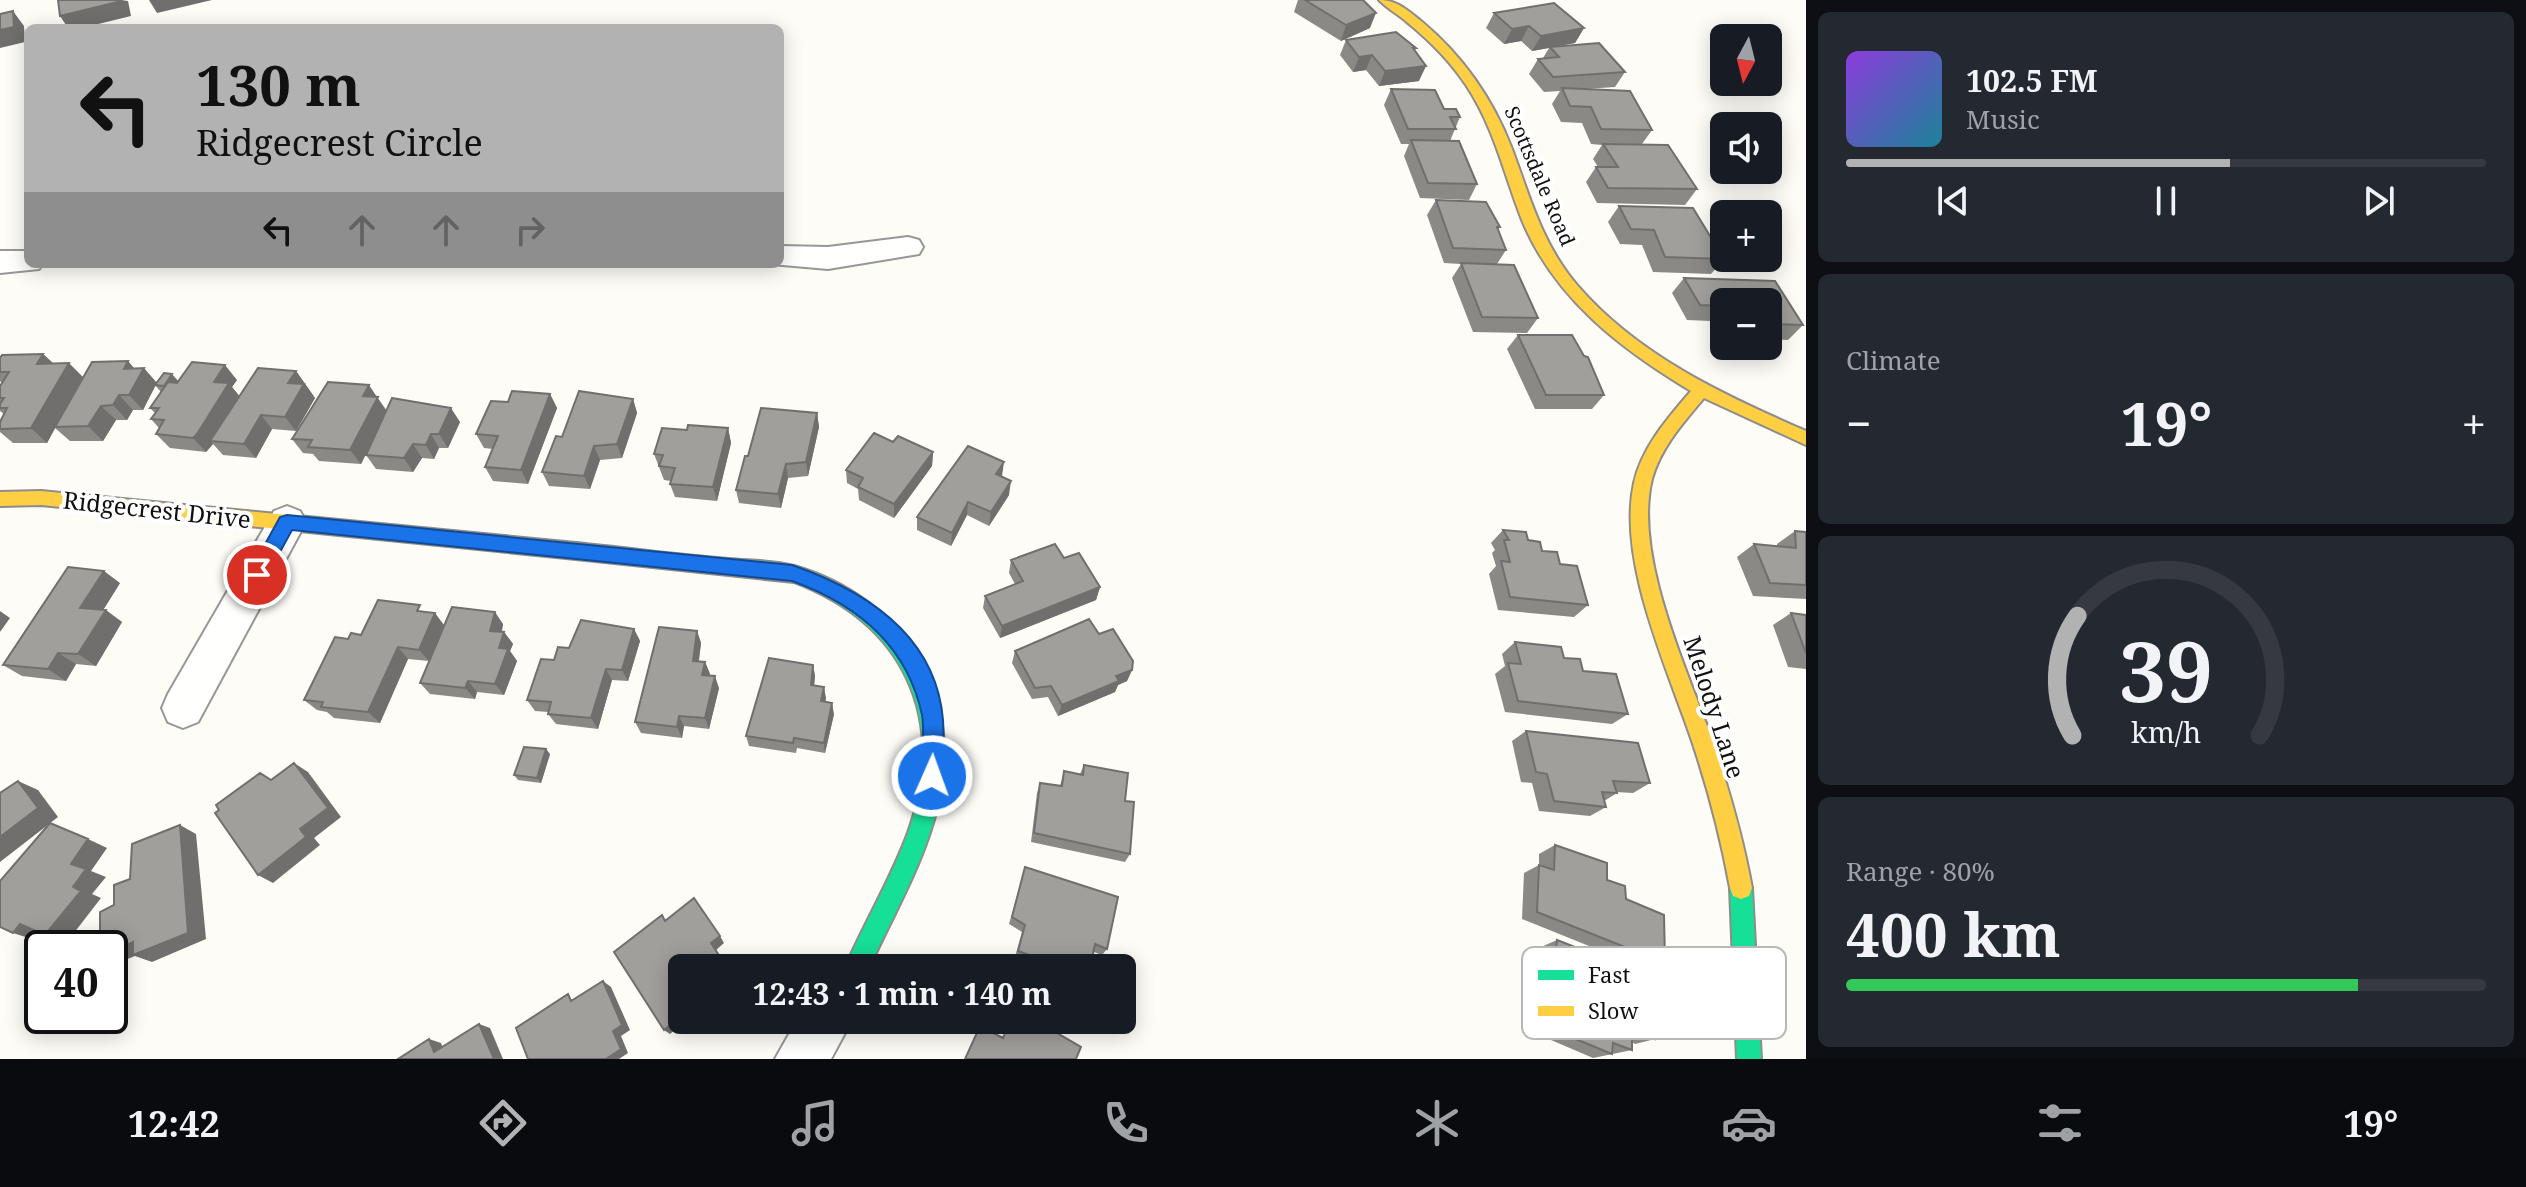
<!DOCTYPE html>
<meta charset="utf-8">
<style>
body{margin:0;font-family:"Noto Serif",serif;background:#242831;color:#f1f3f6;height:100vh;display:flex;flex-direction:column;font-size:30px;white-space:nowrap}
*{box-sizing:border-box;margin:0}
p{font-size:26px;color:#9ea1a6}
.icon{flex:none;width:44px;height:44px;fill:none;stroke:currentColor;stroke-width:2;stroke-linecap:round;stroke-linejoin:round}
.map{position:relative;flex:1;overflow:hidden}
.side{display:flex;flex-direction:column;gap:12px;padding:12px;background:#0d0f14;width:720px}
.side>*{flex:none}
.guide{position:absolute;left:24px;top:24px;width:760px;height:244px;border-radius:12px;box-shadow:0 4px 20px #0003;background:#b2b2b3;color:#111;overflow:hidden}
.needle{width:52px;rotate:187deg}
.controls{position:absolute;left:1710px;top:24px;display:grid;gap:16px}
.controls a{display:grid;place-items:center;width:72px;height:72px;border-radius:12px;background:#171b24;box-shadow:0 4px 20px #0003;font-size:40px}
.speed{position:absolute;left:24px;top:930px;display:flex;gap:16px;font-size:40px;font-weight:700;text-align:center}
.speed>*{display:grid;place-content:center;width:104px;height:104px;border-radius:50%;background:#171b24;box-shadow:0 4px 20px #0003;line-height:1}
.speed .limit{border:4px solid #111;border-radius:12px;background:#fff;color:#111}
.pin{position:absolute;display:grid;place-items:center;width:68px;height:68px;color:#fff;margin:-34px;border:4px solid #fff;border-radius:50%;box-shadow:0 2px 8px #0007}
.me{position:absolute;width:88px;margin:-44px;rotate:2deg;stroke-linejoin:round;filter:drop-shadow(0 0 6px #0008)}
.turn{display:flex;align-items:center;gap:28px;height:168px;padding:0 40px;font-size:36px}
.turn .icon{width:104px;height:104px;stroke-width:2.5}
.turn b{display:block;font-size:56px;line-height:68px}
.lanes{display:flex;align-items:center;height:76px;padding:0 40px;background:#0003;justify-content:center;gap:40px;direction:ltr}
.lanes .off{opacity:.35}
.big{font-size:60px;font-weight:700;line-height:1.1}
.side .widget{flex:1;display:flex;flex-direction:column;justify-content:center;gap:12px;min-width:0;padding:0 28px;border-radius:12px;background:#242831}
.side .dial{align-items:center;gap:0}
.dial svg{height:208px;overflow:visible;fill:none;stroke:#363941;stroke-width:7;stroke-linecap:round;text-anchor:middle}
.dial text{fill:#f1f3f6;stroke:none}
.song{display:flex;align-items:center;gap:24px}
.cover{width:96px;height:96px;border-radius:12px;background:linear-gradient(135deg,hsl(270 70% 55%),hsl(190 70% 35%))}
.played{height:8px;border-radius:4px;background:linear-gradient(90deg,#b2b2b3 60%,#363941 60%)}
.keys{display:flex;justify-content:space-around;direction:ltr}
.heat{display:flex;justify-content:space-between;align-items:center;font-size:44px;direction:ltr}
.charge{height:12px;border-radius:6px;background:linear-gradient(90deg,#34c759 80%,#363941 0)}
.trip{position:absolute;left:668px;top:954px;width:468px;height:80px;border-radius:12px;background:#171b24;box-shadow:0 4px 20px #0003;font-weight:700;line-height:80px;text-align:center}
.tab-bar{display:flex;height:128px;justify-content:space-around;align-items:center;background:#090b0e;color:#9ea1a6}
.tab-bar .icon{width:56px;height:56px}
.tab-bar .on{color:#b2b2b3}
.tab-bar b{font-size:36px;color:#f1f3f6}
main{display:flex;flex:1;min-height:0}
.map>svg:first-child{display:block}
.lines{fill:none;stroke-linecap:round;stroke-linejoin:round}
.street-casing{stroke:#979795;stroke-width:4}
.fast-casing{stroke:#8e8d8b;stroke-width:4}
.slow-casing{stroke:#8e8d8b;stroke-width:4}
.street{fill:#fffffe;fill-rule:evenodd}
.fast{fill:#16e098;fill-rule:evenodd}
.slow{fill:#ffcf43;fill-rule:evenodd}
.wall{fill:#8a8986}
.shaded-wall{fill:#716f6d}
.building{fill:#a19f9c;stroke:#716f6d;stroke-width:2}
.route{fill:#1a73e8;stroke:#114b97;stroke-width:2}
.labels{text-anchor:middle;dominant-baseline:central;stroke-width:8;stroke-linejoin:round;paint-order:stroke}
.far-street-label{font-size:20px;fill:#111;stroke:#fff}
.street-label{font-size:24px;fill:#111;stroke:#fff}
.key{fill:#fff;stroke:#b8b8b8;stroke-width:2}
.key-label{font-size:22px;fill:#111}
</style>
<main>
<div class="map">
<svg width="1806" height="1059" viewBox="0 0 1806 1059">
<rect width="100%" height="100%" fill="#fdfcf7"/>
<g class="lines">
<!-- street casing -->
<g class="street-casing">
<path id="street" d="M908,237L919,240L923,247L919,254L828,269L771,264H780V246L828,247Z
M0,251H28V264H42L39,269L0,273Z
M287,506L300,511L306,522L198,722L183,728L168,722L162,708L168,694L274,511Z
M797,1020H852L831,1059H775Z"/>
</g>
<!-- fast casing -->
<g class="fast-casing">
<path id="fast" d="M576,543C627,548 677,555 728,559C750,561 773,560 794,566C902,597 965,695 938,805C924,863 893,915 869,968H845C865,921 892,878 909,830C948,717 904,624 794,582L576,559L570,556L567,551L570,546Z
M1741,877L1749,880L1752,888L1761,1059H1737L1730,888L1733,880Z"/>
</g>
<!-- slow casing -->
<g class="slow-casing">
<path id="slow" d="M1379,0C1397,0 1407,10 1421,21C1462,55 1493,99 1512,149C1530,197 1542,244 1577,285C1637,355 1723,395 1806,431V445L1704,398C1684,422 1661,447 1652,479C1633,555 1687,669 1713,742C1729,790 1743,838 1752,888L1749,896L1741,899L1733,896L1730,888C1721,838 1708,789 1692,741C1667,667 1617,561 1634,483C1642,447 1668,418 1691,391C1621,349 1554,298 1522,220C1504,174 1494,127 1466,85C1450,61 1430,41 1408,23C1399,15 1388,9 1379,0Z
M41,491L576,543L582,546L585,551L582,556L576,559L41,505L0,506V492Z"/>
</g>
<!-- street -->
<use href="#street" class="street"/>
<!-- fast -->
<use href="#fast" class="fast"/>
<!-- slow -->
<use href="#slow" class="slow"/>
</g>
<!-- wall -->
<path class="wall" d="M1298,0H1363L1370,28L1341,41L1294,12Z
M1494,13L1584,28L1575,43L1558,46L1625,72L1615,87L1585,89L1652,130L1642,144L1697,189L1685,205L1597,203L1586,182L1596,167H1598L1593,159L1602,145L1591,144L1582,123L1561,122L1552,104L1560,91L1544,92L1529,74L1538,59L1543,58L1549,48L1532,51L1521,41L1504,44L1486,28Z
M1346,40L1416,48L1415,51L1419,81L1379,86L1366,70L1353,72L1340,55Z
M1391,89L1444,109L1460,117L1450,141L1477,184L1469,200L1420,198L1404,156L1409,144H1401L1384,105Z
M1436,200L1500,227L1498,230L1506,250L1497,264L1538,318L1527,333L1473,332L1452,278L1461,264L1444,263L1427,215Z
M1619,206L1724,259L1711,274L1653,272L1642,245L1620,244L1608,222Z
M1684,278L1775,281L1803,325L1788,340L1768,339V302H1724V337H1720L1711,321L1687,320L1672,293Z
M1518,335L1604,395L1592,409H1535L1507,349Z
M43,354L53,363L83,377L134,368L157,383L237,380L232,387L239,396L296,371L315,398L296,431L272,429L256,458L223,455L213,444L206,452L170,448L156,434L159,428L151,419L155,413L150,408L161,392L155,385L143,410H133L127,420H116L103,441H70L55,428L47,443H13L0,432V422L4,414L0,411V386L2,383L0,381V358Z
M550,394L557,408L528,484L493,481L485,467L493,449L484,448L476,434L508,402Z
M377,397L387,411L460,422L448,448H439L434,459L422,458L413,472L376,469L366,455L373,439L361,464L319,461L313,454L303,453L292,439Z
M633,399L637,413L622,458L600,460L590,489L549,486L542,472L562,437Z
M817,413L819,427L808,476L788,478L781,508L739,503L736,490Z
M728,428L731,443L717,501L675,497L670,484L671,481L664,480L654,454L687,430Z
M893,442L933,452L932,466L894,518L859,500L858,489L847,483L846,470Z
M1002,476L1009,495L989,526L967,515L951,546L917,530V517Z
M1503,530L1528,540L1560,564L1588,605L1574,617L1498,610L1489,574L1496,566L1492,553L1495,550L1491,543Z
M1795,531L1806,532V599L1753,596L1737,557L1754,544L1777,546V544Z
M1064,558L1100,587L1096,600L1000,638L983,608L985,596L1015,584L1009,573L1011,560Z
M120,583L103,610L122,622L96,666L76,664L66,681L22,676L3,665Z
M425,611L444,625L503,624L502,632H504L513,644L510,651L517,661L504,695L477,692L475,699L430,694L420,683L429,661L408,659L380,723L334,718L327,712L317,710L304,700L348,639Z
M1791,613L1806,615V669L1788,667L1773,625Z
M634,629L640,641L628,681L612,680L598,729L556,724L548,714V712L535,711L527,700L554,660L569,648Z
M697,631L701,643L699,661L705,662L710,674L709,676L719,688L709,729L684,726L682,738L641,733L635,722Z
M1099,634L1132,670L1127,681L1118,685L1115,692L1058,716L1048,697L1032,699L1012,663L1015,651Z
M1515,642L1564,658L1583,671L1628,714L1612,724L1505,712L1495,674L1505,666L1502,654Z
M813,665L815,676L814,686L826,698L825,702L834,714L825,753L797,748L796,753L749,746L746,736Z
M1526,731L1650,783L1633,793L1616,792L1617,793L1604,801L1606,807L1590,816L1539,811L1532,783L1521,782L1512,741Z
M550,754L541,783L518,780L514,775Z
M1084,765L1125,801L1130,854L1125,862L1031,842L1037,793L1040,783L1060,786L1064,771L1080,774Z
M1555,845L1607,880L1626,899L1665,963L1646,969L1522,919L1524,873L1539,865V854Z
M1025,867L1107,949L1102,955L1094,952L1090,968H1045L1015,957L1022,932L1009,924Z
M1557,940L1655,1039L1635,1044L1632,1042V1050L1593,1058L1544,1037L1546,1003L1537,999L1541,947Z"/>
<!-- shaded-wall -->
<path class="shaded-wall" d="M121,0L128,1L131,16L82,28H68L60,16Z
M149,0H212L157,13Z
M13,11L24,26L25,42L0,48V30Z
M1376,13L1370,28L1341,41L1346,25Z
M1529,26L1521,41L1504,44L1512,29Z
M1584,28L1575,43L1532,51L1541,36Z
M1372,55L1366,70L1353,72L1359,57Z
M1426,66L1419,81L1379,86L1385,71Z
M43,354L58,368L37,364Z
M128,361L140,375L144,368L157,383L143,410L129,395L124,369Z
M69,363L83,377L47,443L31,428Z
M225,365L237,380L232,387L241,398L210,441L213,444L206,452L193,438L214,382Z
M296,371L315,398L296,431L285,417L288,383Z
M172,374L185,389L164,386Z
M369,385L387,412L361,464L350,450L363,396Z
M550,394L557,408L528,484L521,470Z
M119,395L133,410L127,420L113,405Z
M633,399L637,413L622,458L617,444Z
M101,406L116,420L103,441L88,426Z
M451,408L460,422L448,448L439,434Z
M817,413L819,427L808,476L806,462Z
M261,415L272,429L256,458L244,444Z
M728,428L731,443L717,501L713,487Z
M431,434L439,448L434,459L426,445Z
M413,444L422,458L413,472L404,458Z
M594,446L600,460L590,489L584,476Z
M933,452L932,466L894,518V504Z
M1004,462L1002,476L994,488L996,474Z
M786,464L788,478L781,508L778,494Z
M1011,481L1009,495L989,526L991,512Z
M968,502L967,515L951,546L952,533Z
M104,571L120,583L97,620L80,608Z
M1100,587L1096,600L1000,638L1002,626Z
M106,610L122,622L96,666L78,654Z
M0,611L10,618L0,632Z
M495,612L503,624L499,643L490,631Z
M435,613L444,625L429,661L419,650Z
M634,629L640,641L628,681L622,670Z
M697,631L701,643L697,672L693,661Z
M504,632L513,644L510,651L517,661L504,695L495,684L499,648Z
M398,647L408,659L380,723L368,712Z
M58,653L76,664L66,681L48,669Z
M705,662L710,674L706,686L702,675Z
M813,665L815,676L813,696L811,685Z
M606,669L612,680L598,729L591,718Z
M1132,670L1127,681L1118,685L1115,692L1058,716L1062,705L1116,676Z
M715,676L719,688L709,729L705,718Z
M468,681L477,692L475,699L465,688Z
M824,687L826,698L823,712L821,701Z
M832,703L834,714L825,753L824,743Z
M679,716L684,726L682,738L677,727Z
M546,749L550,754L541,783L537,778Z
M294,763L308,772L341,817L314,838L320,845L273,883L258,875L300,829Z
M18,781L38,790L58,817L0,862V837Z
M180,825L196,834L206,939L152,962L135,956L120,962L110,959V952L133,942Z
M88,839L107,848L91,871L106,877L92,894L101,898L67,942L45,935L71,864Z
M20,924L42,931L35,940L13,933Z
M720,936L724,943L716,950L726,966L724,968H711V943Z
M603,981L611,987L630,1030L621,1036L628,1053L619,1059H606L613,1031Z
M682,1015V1020H687L670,1034L664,1030Z
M479,1024L490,1028L503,1059H494Z
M429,1039L441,1043L446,1056L434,1052Z"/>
<!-- building -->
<path class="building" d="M58,0H121L122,1L60,16Z
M1305,0H1363L1376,13L1346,25Z
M1554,3L1584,28L1541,36L1529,26L1512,29L1494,13Z
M13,11L14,27L0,30V14Z
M1396,32L1416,48H1413L1426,66L1385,71L1372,55L1359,57L1346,40Z
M1599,43L1625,72L1553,77L1538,59L1559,57L1550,47Z
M1562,88L1630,91L1652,130L1601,129L1591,107L1570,106Z
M1391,89L1435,90L1444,109H1456L1460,117H1450L1456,129H1408Z
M1411,140L1459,141L1477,184L1428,183Z
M1603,144L1668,145L1697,189L1608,188L1596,167H1618Z
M1436,200L1486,202L1500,227H1497L1506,250L1453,248Z
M1619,206L1693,208L1724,259L1665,257L1654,230L1631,229Z
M1461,263L1514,265L1538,318L1482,317Z
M1684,278L1775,281L1803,325L1768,324V302H1724V306L1700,305Z
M1518,335H1572L1584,356L1588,357L1604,395H1546Z
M43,354L37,364L69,363L31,428L0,429V422L7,408H0V404L4,398H0V386L9,372H0V358L2,355Z
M128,361L124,369L144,368L129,395H119L113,405L101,406L88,426L55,427L92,362Z
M192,362L225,365L214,382L229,383L197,434L193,438L156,434L164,420L151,419L159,408H150L168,382L177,383Z
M258,368L296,371L288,383L304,384L285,417L261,415L244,444L210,441Z
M164,373L172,374L164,386L155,385Z
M328,382L369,385L363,396L378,397L350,450L308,447L312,440L292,439Z
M512,391L550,394L521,470L485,467L498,436L476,434L491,401L508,402Z
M579,391L633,399L617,444L594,446L584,476L542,472L556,436L562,437Z
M392,398L451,408L439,434H431L426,445L413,444L404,458L366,455Z
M761,408L817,413L806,462L786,464L778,494L736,490L745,456H748Z
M688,425L728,428L713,487L670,484L675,468L659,466L663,455L654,454L662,428L687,430Z
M874,433L893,442L898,436L933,452L894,504L858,487L863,478L846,470Z
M968,446L1004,462L996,474L1011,481L991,512L968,502L952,533L917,517Z
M1503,530L1526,532L1528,540L1540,542L1542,551L1557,552L1560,564L1577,566L1588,605L1510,597L1501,561L1510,562L1504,540H1509Z
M1795,531L1806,532V585L1770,583L1754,544L1796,548Z
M1055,544L1064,558L1079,553L1100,587L1002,626L985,596L1023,581L1011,560Z
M68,567L104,571L80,608L106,610L78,654L58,653L48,669L3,665Z
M378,600L420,605L417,611L435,613L419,650L398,647L368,712L321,707L323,702L304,700L335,637L348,639L351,633L361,635Z
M452,607L495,612L490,631L504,632L499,648L508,649L495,684L468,681L465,688L420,683Z
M1791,613L1806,615V653Z
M1089,619L1099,634L1113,629L1133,661L1132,670L1116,676L1119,681L1062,705L1051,686L1035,688L1015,651Z
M581,620L634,629L622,670L606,669L591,718L548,714L551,702L527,700L541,659L554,660L558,647L569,648Z
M659,627L697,631L693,661L705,662L702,675L715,676L705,718L679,716L677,727L635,722Z
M1515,642L1561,647L1564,658L1580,659L1583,671L1616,674L1628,714L1518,701L1508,663L1521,664Z
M769,658L813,665L811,685L824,687L821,701L832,703L824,743L794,738L793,743L746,736Z
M1526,731L1638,743L1650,783L1613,781L1617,793L1602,792L1606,807L1554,801L1547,774L1536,772Z
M524,747L546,749L537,778L514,775Z
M294,763L328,808L300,829L306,837L258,875L215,813L219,810L216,805L260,773L271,780Z
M1084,765L1128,773L1125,801L1134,802L1130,854L1034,833L1040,783L1062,786L1064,771L1083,775Z
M18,781L38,808L0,837V793Z
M50,823L88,839L71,864L86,869L73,887L81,891L45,935L20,924L13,933L0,927V881Z
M180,825L188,933L133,955V942L110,952V948H100V912L114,905V885L130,879L132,844Z
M1555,845L1607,863V880L1625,886L1626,899L1664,915L1665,963L1537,912L1539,865L1554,870Z
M1025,867L1118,897L1107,949L1095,944L1090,968H1066L1018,951L1025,925L1012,917Z
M694,898L720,936L711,943L722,960L711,968H682V1015L664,1030L614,952L662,915L665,921Z
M1557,940L1656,979L1655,1039L1632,1031V1050L1613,1043L1612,1054L1561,1033L1563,998L1553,994Z
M603,981L622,1025L613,1031L621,1049L606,1059H528L516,1028L568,994L571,1001Z
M1010,1020L1030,1032L1036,1021L1081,1047L1076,1059H965L980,1026L1003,1038Z
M479,1024L494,1059H398L429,1039L434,1052Z"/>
<!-- route -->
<path class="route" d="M287,515L792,565C864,590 936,635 943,720C944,739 943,758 943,776L940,783L932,786L924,783L921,776C922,757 925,734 922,715C907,645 856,604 792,581L292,530L264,581H251L248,575L280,517Z"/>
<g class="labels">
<!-- far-street labels -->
<g class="far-street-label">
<text transform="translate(1540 176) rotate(67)">Scottsdale Road</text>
</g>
<!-- street labels -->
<g class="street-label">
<text transform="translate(157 509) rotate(6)">Ridgecrest Drive</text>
<text transform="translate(1715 707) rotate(72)">Melody Lane</text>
</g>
</g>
<!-- legend -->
<rect x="1522" y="947" width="264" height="92" rx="12" class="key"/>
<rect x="1538" y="970" width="36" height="10" fill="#16e098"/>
<rect x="1538" y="1006" width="36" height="10" fill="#ffcf43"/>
<g class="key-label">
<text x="1588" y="983">Fast</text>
<text x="1588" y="1019">Slow</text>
</g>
</svg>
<div class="controls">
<a><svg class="needle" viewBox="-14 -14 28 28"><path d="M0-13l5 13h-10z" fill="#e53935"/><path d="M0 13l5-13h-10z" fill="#9ea1a6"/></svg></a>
<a><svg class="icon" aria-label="sound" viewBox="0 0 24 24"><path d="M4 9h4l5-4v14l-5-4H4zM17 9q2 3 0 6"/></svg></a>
<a>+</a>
<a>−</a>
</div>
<div class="speed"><div class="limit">40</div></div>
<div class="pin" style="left:257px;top:575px;background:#d93025"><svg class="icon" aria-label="arrive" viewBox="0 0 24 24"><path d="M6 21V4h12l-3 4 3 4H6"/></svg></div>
<svg class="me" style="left:932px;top:776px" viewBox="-20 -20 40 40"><circle r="17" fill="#1a73e8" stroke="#fff" stroke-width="3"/><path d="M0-11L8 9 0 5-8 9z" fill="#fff"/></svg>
<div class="trip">12:43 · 1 min · 140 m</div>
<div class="guide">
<div class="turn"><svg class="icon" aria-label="left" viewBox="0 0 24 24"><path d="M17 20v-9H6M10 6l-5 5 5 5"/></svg><div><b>130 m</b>Ridgecrest Circle</div></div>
<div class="lanes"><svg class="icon" aria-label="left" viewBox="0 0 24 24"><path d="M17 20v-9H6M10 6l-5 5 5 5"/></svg><svg class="icon off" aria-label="ahead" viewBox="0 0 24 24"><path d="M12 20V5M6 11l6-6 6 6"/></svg><svg class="icon off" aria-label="ahead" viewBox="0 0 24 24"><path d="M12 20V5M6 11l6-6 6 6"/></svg><svg class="icon off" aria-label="right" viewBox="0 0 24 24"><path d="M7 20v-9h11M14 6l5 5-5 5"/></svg></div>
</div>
</div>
<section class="side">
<div class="widget">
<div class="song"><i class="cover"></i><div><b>102.5 FM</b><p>Music</p></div></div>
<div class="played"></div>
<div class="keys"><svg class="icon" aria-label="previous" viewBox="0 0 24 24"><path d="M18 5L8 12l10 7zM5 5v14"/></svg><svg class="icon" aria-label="pause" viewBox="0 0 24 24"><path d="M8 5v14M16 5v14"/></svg><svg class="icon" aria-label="next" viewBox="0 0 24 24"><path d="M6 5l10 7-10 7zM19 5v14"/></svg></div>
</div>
<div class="widget"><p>Climate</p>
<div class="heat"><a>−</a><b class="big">19°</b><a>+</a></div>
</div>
<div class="widget dial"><svg viewBox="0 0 100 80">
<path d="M14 69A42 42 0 1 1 86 69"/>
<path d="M14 69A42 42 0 0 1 16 23" stroke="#b2b2b3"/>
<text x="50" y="56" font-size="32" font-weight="700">39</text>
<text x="50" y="72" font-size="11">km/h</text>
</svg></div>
<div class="widget"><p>Range · 80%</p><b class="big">400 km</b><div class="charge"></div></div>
</section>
</main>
<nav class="tab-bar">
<b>12:42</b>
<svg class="icon on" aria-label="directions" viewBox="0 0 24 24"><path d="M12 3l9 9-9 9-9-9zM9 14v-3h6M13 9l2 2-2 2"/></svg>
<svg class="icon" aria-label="music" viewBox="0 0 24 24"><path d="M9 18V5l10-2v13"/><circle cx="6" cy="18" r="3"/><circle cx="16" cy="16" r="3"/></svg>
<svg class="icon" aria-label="phone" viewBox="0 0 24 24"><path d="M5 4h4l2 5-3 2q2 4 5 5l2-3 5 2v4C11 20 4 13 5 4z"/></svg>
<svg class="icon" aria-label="climate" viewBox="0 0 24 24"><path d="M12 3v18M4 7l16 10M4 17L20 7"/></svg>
<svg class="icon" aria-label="car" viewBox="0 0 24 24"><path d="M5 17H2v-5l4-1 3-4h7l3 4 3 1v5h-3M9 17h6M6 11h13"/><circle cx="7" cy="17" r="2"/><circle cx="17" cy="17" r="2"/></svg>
<svg class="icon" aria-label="filters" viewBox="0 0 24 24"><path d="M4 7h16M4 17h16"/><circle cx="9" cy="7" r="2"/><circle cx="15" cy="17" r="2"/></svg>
<b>19°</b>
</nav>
